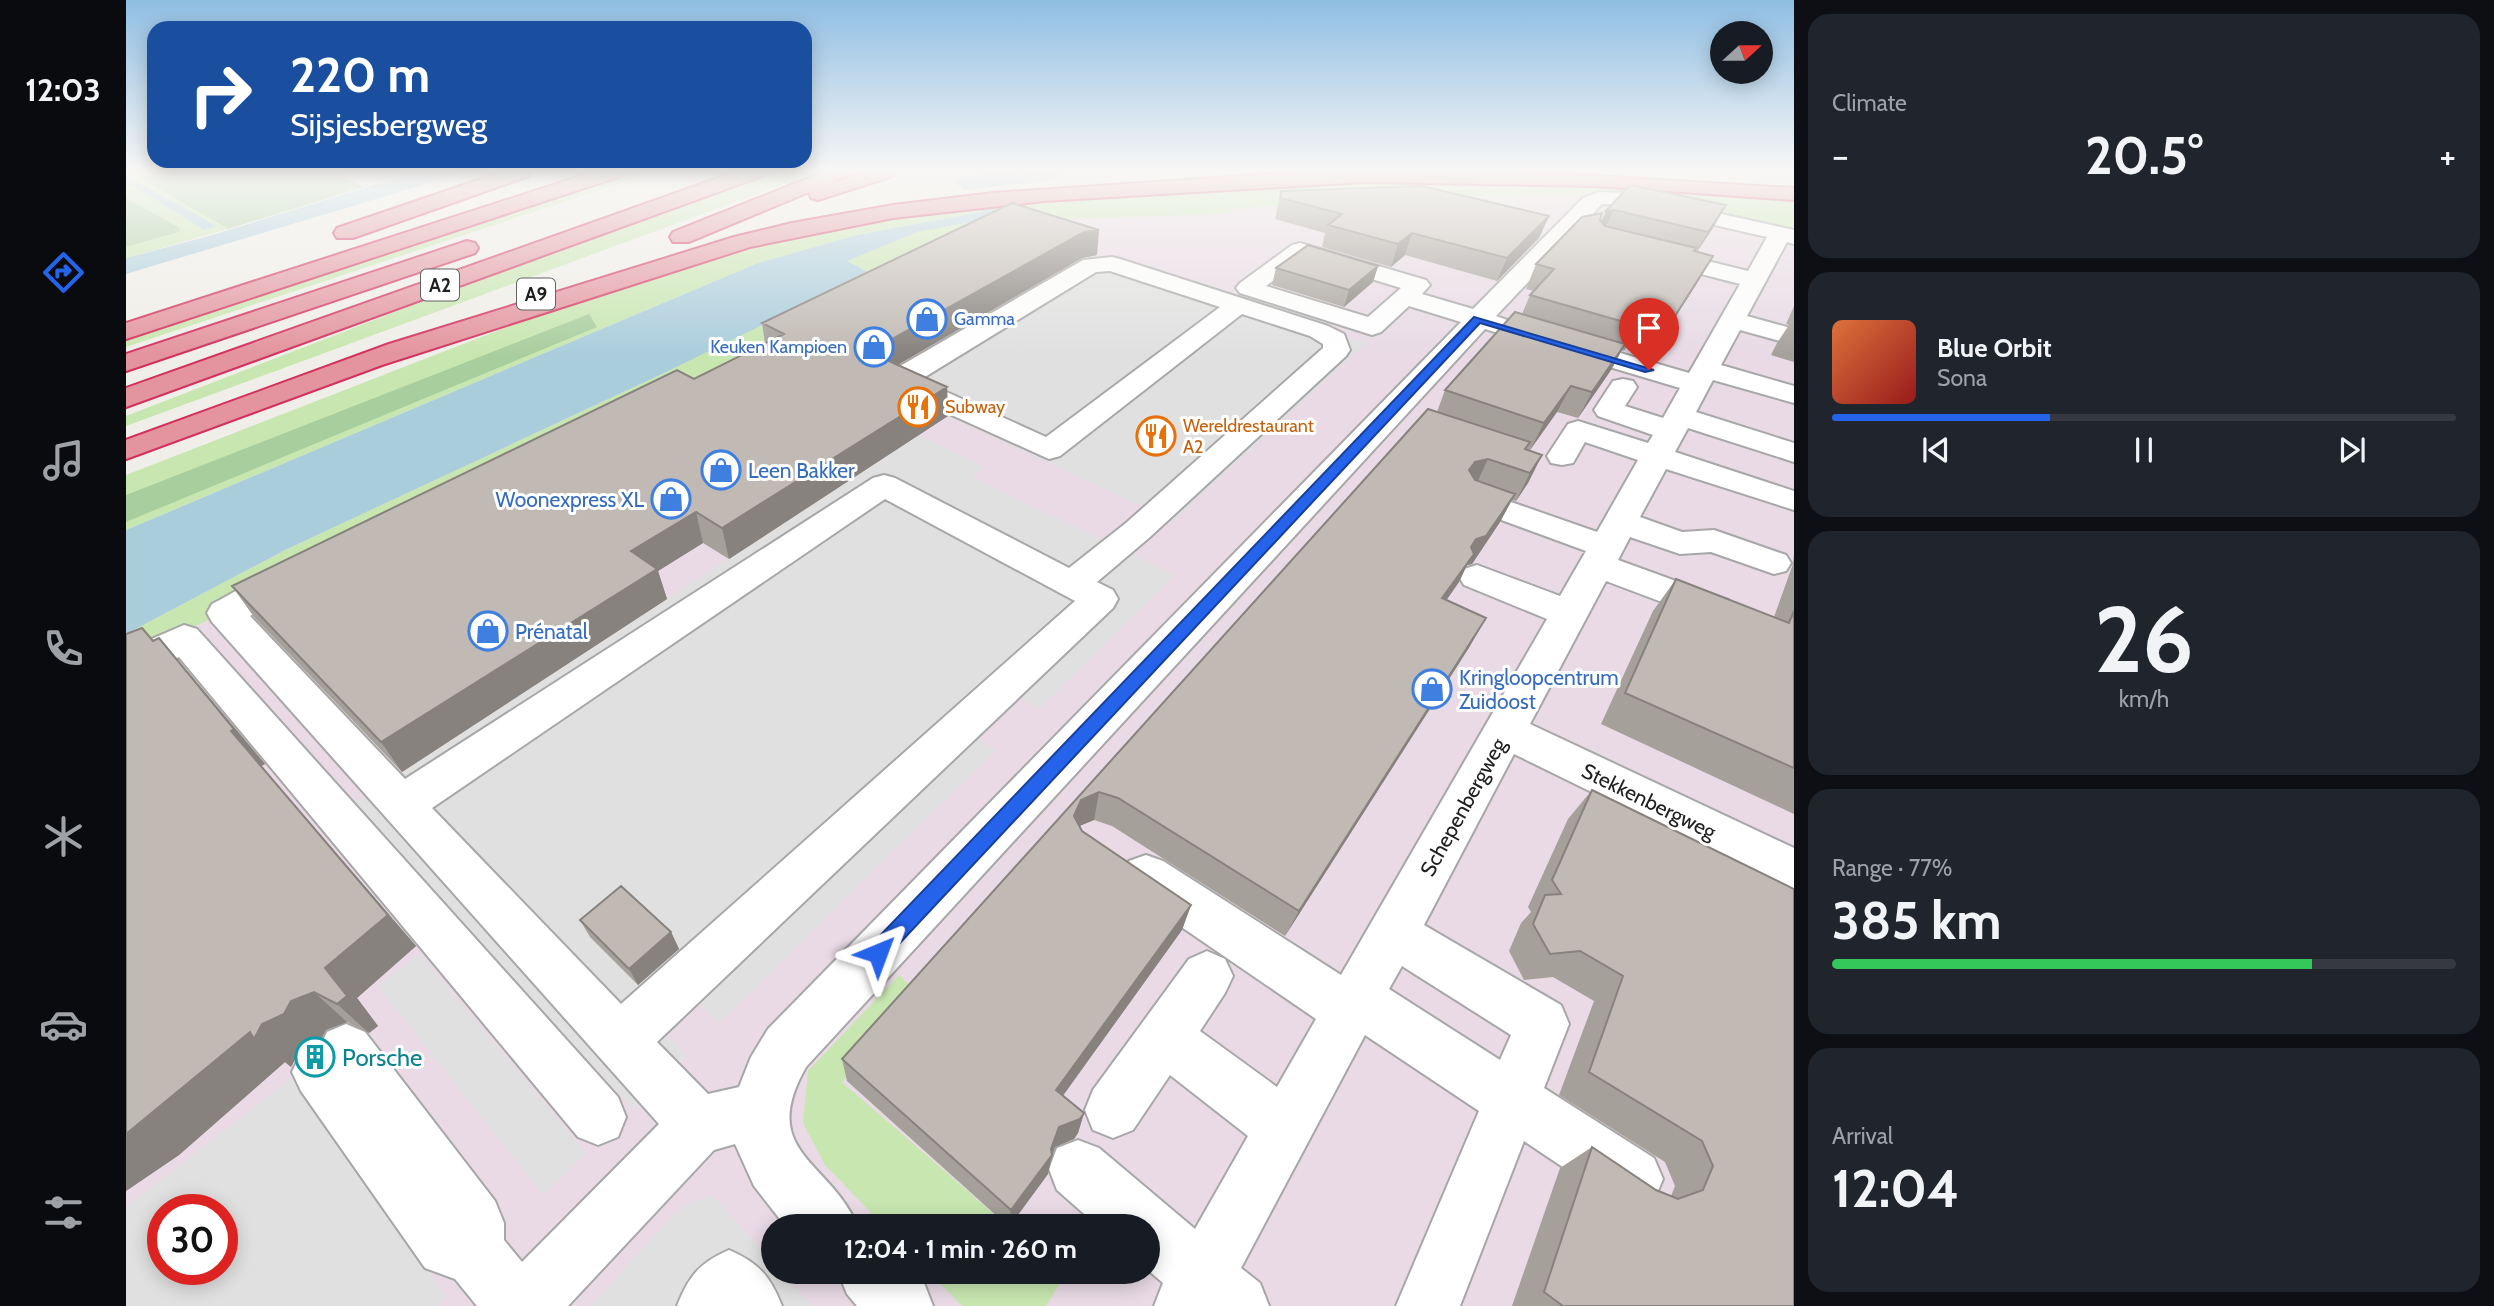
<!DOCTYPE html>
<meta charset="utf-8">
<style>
body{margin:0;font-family:Cabin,sans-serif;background:#20242c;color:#f1f3f6;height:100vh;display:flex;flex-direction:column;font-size:26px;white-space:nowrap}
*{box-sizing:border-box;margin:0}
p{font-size:23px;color:#9ea1a6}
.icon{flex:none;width:38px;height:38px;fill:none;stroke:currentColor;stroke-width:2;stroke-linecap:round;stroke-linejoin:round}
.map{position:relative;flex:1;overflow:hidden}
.side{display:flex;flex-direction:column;gap:14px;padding:14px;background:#0d0f14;width:700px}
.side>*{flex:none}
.guide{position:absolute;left:21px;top:21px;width:665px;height:147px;border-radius:21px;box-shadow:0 4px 18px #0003;background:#1a4fa0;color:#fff;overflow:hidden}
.needle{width:46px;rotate:69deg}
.buttons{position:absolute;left:1584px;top:21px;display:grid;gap:14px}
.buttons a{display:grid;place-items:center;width:63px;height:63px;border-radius:50%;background:#171b24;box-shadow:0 4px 18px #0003;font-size:35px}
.speed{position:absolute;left:21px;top:1194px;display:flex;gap:14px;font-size:35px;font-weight:700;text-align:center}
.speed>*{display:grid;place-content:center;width:91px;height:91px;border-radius:50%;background:#171b24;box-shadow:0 4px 18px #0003;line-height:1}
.speed .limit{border:10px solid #d22;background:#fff;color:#111}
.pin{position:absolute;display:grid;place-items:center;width:60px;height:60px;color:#fff;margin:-72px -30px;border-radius:50% 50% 50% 0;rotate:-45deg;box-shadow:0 0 7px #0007}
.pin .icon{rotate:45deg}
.me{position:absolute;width:77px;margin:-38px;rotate:44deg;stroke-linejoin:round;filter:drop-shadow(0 0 5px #0008)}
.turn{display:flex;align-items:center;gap:24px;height:147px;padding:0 28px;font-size:32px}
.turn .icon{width:91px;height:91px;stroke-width:2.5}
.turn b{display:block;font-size:49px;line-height:60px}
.big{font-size:52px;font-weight:700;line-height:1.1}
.side .widget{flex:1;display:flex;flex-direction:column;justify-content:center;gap:10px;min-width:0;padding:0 24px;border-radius:21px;background:#20242c}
.side .dial{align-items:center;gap:0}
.dial b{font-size:91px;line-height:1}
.song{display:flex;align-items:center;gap:21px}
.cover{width:84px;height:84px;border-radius:10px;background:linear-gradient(135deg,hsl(20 70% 55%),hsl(0 70% 35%))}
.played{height:7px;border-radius:4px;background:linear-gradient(90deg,#2563eb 35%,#363941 35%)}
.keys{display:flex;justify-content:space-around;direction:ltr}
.heat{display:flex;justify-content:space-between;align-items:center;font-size:38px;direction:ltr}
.charge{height:10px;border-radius:5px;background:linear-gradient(90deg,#34c759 77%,#363941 0)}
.trip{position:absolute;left:635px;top:1214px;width:399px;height:70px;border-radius:35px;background:#171b24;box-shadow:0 4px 18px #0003;font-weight:700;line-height:70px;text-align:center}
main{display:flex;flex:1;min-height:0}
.dock{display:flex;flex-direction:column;width:126px;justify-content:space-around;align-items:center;background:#090b0e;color:#9ea1a6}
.dock .icon{width:49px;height:49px}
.dock .active{color:#2563eb}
.dock b{font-size:32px;color:#f1f3f6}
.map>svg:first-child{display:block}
.industrial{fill:#e9dae5;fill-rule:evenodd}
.grass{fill:#c8e7b0}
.forest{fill:#a9ce9e}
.parking{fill:#e0e0e0;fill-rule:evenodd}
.water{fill:#aacddc}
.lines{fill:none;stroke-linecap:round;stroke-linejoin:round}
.minor-casing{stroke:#a7a7a7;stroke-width:4}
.highway-casing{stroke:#d3305e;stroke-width:4}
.path{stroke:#f38a76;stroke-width:2.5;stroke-dasharray:2 2;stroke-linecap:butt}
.minor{fill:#fff;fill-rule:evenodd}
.highway{fill:#e3949e;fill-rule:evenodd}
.wall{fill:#a6a09b}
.shaded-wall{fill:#87827e}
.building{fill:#c1bab4;stroke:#87827e;stroke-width:2}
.route{fill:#2563eb;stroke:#184099;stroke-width:2}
.labels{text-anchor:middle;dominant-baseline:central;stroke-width:6;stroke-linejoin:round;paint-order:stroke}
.far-shop-label{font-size:18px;fill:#366cbe;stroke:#fff;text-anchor:start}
.far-food-label{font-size:18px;fill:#c56008;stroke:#fff;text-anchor:start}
.shield{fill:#fff;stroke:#636363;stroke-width:2}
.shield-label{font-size:19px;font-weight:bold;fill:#202020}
.shop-label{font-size:21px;fill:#366cbe;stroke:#fff;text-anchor:start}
.street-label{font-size:21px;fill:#202020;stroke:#fff}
.near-culture-label{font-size:24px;fill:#0d838f;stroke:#fff;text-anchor:start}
</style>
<main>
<nav class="dock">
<b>12:03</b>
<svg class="icon active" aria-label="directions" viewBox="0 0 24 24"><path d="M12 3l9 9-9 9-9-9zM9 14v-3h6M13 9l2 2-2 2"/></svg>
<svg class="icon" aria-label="music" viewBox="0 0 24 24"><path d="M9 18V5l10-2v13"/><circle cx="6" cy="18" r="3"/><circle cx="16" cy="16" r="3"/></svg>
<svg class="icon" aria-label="phone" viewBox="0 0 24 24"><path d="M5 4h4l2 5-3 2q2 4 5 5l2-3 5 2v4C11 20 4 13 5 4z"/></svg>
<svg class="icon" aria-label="climate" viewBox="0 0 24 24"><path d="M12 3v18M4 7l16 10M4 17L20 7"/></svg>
<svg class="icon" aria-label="car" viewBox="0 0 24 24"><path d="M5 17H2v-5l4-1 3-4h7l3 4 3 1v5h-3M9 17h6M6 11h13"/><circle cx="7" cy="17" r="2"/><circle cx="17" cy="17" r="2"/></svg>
<svg class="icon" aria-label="filters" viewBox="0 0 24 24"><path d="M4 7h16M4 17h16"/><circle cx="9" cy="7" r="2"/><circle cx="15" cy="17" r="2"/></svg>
</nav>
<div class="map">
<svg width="1668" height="1306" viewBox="0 0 1668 1306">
<rect width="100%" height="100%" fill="#f0eee8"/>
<!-- industrial -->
<path class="industrial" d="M1490,190L1668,230V1306H0V554L772,229L856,212ZM37,1209H96V1269H37ZM648,1227H1022V1272H648Z"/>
<!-- grass -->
<path class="grass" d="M0,172H4L102,229L0,258V247L52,232L54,228L0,198Z
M499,172H528L0,347V333L86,309Z
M650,172H690L0,426V416L421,253Z
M1315,182L1484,187L1668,200V232L1494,193L1337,196L1296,202L1265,201L1111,208L1099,214L935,219L766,286L0,660V634L159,550L538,373L742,272L720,261L791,232L849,221L856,212L731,235L632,263L0,530V475L466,294L552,266L575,263L681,234L780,216L846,207L1151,187Z
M773,975L797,998L716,1082L883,1227H759L699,1165L677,1123L682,1071Z
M803,1272H935L939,1275L920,1306H836Z"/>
<!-- forest -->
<path class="forest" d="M4,172H207L238,187L102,229Z
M0,198L54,228L53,232L0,247Z
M463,314L471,327L0,522V495Z"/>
<!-- parking -->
<path class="parking" d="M971,255L1240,343L1047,521L749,382Z
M792,435L859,467L846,477L1049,575L913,709L888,694L846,735L870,750L593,1023L566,998L533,1028L560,1056L507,1109L228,803Z
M294,954L460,1153L417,1195L252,986Z
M170,1075L320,1296L310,1306H0V1207ZM37,1209H96V1269H37Z
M586,1195L647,1263L648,1272H656L686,1306H465L548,1214L562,1204Z"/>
<!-- water -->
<path class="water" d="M290,172H340L0,274V258L83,236Z
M856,172H946L920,181L838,190L827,181Z
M3,177L90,226L78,230L0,181Z
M857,209H868V212L849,221L791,232L721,261L743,273L538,373L159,550L0,634V530L632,263L731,235L855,212Z"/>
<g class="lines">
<!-- minor casing -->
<g class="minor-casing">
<path id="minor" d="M1473,192L1501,193L1668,230V244L1661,242L1621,316L1668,329V345L1614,330L1595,365L1668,386V403L1587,380L1570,412L1668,443V462L1562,428L1549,452L1668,491V510L1540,469L1514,517L1556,532L1588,530L1660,555L1665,563L1660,571L1648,574L1585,552L1554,554L1504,537L1492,560L1602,600L1607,609L1602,618L1589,622L1480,581L1404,724L1668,848V891L1388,754L1298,925L1435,1005L1443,1024L1418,1088L1528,1158L1537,1179L1528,1200L1507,1209L1486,1200L1398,1141L1334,1306H1270L1353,1111L1239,1035L1115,1268L1134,1283L1143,1306H1028L1037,1283L1022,1270V1227H973L931,1190L923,1169L931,1148L952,1140L973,1148L1069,1229L1122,1136L1044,1075L1007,1130L987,1138L967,1130L959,1110L967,1090L1063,959L1081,951L1099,959L1107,976L1099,993L1074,1031L1151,1087L1190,1019L1003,891L996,876L1003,861L1020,855L1037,861L1215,975L1421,619L1338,585L1333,577L1338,569L1351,565L1434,596L1460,551L1337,506L1332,499L1337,492L1348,489L1471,532L1512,460L1459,442L1447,463L1436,465L1425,463L1421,456L1442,424L1452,421L1522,443L1527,435L1472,416L1468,410L1487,381L1497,379L1507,381L1511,387L1499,406L1537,418L1554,388L1430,351L1426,345L1430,339L1439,337L1563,373L1614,284L1521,260L1518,255L1521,250L1529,248L1622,271L1641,237L1501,205L1476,204L1370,316L1381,320L1385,325L1381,330L1372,333L1359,329L680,1067C631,1153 704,1160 732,1227H660L628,1186L609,1144L588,1150L442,1306H351L329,1279L299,1268L175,1091L166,1072L175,1053L195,1045L201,1032L220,1024L239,1032L369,1201L378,1223V1240L396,1262L533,1124L86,622L81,613L86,604C112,591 149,564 178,572L183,580L178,588L124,616L279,779L747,478L758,475L769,478L943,568L1000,523L1197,348V344L1184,336L1116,314L934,456L923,459L777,393L767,384L765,375L769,369L957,260L986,257L994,259L1202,326L1218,334L1224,350L1220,356L1024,537L971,582L987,590L992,599L987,608L531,1042L582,1094L613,1087L625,1057L642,1029L1335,322L1283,306L1255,332L1246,335L1114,293L1110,288L1114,283L1166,245L1174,243L1300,280L1304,285L1296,294L1347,309L1457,198ZM1177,258L1275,288L1242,317L1140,286ZM984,271L1094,307L920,437L794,380L970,272ZM759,499L949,601L495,1004L306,808ZM1276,966L1385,1035L1374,1060L1263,989Z
M58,625L71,629L492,1097L500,1117L492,1137L472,1145L452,1137L53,657L0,681V650Z
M603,1250C633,1263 644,1276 656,1306H551C563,1276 573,1263 603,1250Z
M712,1272H787L798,1283L807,1306H731L721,1294Z"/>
</g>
<!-- highway casing -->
<g class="highway-casing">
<path id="highway" d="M376,172H405L403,176L227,238H211L208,233L211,228Z
M467,172H497L495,176L0,339V323Z
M609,172H638L636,176L0,407V388Z
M698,172H725L707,183L739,172H769L767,176L692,200L685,198L683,192L563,242H547L544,237L547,232Z
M1175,172L1420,173L1668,188V200L1469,186L1239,182L918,201L767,218L624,247L256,365L0,459V440L263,344L608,237L666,223L767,205L867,193Z
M341,241L349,243L352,248L349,253L0,371V354Z"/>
</g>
<!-- path -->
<path class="path" d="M0,175L13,172"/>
<!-- minor -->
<use href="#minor" class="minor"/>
<!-- highway -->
<use href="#highway" class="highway"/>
</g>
<!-- wall -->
<path class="wall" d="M1504,185L1600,205L1587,228L1571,252L1573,280L1525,355L1500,348L1498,351L1496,350L1485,370L1452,418L1431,412L1404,450L1400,449L1416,455L1402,483L1390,501L1386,500L1374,522L1346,564L1341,565L1333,582L1320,600L1344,646L1159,936L986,826L968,820L953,826L956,831L1065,905L1056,930L937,1095L958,1113L952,1133L948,1139L929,1147L922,1174L883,1227L721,1081L716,1059L1311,412L1319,390L1396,314L1404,295L1408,291L1400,289L1410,264L1474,220L1475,222Z
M1155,191L1423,216L1413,238L1371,281L1279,255L1265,267L1196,247L1199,233L1149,219Z
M886,203L971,255L956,258L771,365L821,387L822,416L603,559L577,543L532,571L541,599L276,772L128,617L106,586L568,379L639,343L636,323Z
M1252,266L1247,282L1218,307L1146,285L1150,268Z
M1668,306V362L1645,355L1651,343L1663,325L1660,324Z
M1668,554V814L1475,724L1527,611L1550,579L1648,617L1667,564Z
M0,634L27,641L63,673L139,764L135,766L290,946L231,998L252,1026L243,1033L221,1022L200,1030L193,1043L173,1052L165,1067L159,1062L53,1155L0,1191Z
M1466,790L1668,1306H1386L1434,1168L1466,1147L1530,1190L1545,1196L1549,1186L1539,1162L1433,1095L1468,1001L1427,977L1398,980L1383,951L1395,923L1405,912L1402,907L1442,819Z
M454,920L545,932L553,949L512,985L464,937Z"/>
<!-- shaded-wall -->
<path class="shaded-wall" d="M1600,205L1587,228L1568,255L1582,232Z
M1488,210L1477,232L1469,234L1480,211Z
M1423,216L1413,238L1371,281L1381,258Z
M973,230L971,255L956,258L768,367L747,354L766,339L958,232Z
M1286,233L1279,255L1265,267L1272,244Z
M1587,256L1573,280L1525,355L1540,330Z
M1252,266L1247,282L1218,307L1223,290Z
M1499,344L1485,370L1452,418L1466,392Z
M1445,386L1431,412L1404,450L1418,423Z
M821,387L822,416L603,559L596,528Z
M1416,455L1402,483L1390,501L1404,473Z
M1362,459L1349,487L1343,470L1349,462Z
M1389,494L1374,522L1346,564L1341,565L1333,582L1302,627L1316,598L1350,539Z
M570,512L577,543L532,571L541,599L276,772L255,742L505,551Z
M1360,618L1344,646L1159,936L1173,911Z
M33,638L139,764L135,766L290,946L231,998L252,1026L243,1033L211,1004L199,968Z
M973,792L968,820L951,827L948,816L955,800Z
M1065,905L1056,930L926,1111L930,1090Z
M545,932L553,949L512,985L503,969Z
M188,992L221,1022L200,1030L193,1043L173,1052L165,1067L159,1062L53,1155L0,1191V1134L124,1032L165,1001Z
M958,1113L952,1133L948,1139L929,1147L925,1157L926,1155L922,1174L883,1227L885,1210L925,1149L933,1127Z"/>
<!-- building -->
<path class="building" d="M1504,185L1600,205L1582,232L1488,210L1480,211Z
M1296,186L1423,216L1381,258L1286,233L1272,244L1202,225L1216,214L1154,198L1155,191Z
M886,203L973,230L958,232L766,339L761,346L747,354L821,387L596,528L570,512L505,551L531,569L255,742L106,586L551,370L568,379L658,334L636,323Z
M1476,213L1474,220L1479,226L1570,248L1568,251L1587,256L1540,330L1514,322L1512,326L1404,295L1428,269L1410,264L1456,217Z
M1182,245L1252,266L1223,290L1150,268Z
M1389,312L1499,344L1466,392L1445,386L1418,423L1319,390Z
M1302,409L1404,442L1399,449L1416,455L1404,473L1362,459L1349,462L1343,470L1349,480L1389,494L1360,536L1350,539L1345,547L1348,554L1316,598L1360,618L1173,911L992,798L973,792L955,800L948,816L956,831L1065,905L930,1090L958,1113L954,1119L933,1127L925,1149L926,1155L885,1210L716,1059Z
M1550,579L1663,623L1668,611V768L1499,693Z
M16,628L27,641L33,638L108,729L105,731L262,915L199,968L221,996L211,1004L188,992L165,1001L158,1014L136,1024L128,1039L124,1032L0,1134V634Z
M1466,790L1668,889V1306H1437L1418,1292L1466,1147L1530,1190L1552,1199L1577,1190L1587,1166L1576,1141L1463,1072L1497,976L1454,951L1424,954L1407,924L1419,895L1435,894L1426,880Z
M495,886L545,932L503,969L454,920Z"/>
<!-- sky -->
<linearGradient id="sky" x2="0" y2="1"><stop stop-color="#8fbee3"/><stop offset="0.48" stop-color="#f8f7f5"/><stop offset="1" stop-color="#f8f7f5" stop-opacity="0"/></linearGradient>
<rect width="1668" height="355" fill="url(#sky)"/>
<!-- route -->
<path class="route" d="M1348,317L1528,370L1519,372L1354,323L759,959L752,962L744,959L741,953L744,946Z"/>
<!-- icons -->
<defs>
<g id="shop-ring" transform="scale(2.0125)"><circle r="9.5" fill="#fff" stroke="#3f7fe0" stroke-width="1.5"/><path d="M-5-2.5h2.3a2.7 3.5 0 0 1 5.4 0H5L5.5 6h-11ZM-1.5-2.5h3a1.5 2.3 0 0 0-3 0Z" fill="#3f7fe0"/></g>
<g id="restaurant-ring" transform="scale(2.0125)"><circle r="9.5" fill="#fff" stroke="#e8710a" stroke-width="1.5"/><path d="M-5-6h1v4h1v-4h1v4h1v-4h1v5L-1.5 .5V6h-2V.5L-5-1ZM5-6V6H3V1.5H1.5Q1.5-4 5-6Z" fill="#e8710a"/></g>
<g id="building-ring" transform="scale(2.0125)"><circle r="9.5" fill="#fff" stroke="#0f9aa8" stroke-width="1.5"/><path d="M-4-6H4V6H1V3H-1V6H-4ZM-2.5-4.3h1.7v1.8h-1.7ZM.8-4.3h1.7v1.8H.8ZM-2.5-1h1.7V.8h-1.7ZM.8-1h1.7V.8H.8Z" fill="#0f9aa8"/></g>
</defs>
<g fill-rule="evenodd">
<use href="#shop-ring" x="801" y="319"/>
<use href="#shop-ring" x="748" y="347"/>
<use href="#restaurant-ring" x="792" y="407"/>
<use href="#restaurant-ring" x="1030" y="436"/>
<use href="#shop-ring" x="595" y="470"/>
<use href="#shop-ring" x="545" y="499"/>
<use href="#shop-ring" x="362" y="631"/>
<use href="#shop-ring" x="1306" y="689"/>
<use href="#building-ring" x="189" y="1057"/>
</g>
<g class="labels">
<!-- far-shop labels -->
<g class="far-shop-label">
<text x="828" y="319">Gamma</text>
<text x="721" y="347" text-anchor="end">Keuken Kampioen</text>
</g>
<!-- far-food labels -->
<g class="far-food-label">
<text x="819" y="407">Subway</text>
<text x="1057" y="426">Wereldrestaurant<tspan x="1057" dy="21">A2</tspan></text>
</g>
<!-- shield labels -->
<g class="shield">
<rect x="295" y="269.5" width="38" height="31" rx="5"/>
<rect x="391" y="278.5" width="38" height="31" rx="5"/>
</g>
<g class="shield-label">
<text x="314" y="285">A2</text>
<text x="410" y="294">A9</text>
</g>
<!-- shop labels -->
<g class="shop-label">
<text x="622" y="470">Leen Bakker</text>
<text x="518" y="499" text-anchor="end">Woonexpress XL</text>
<text x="389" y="631">Prénatal</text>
<text x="1333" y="677">Kringloopcentrum<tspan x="1333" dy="24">Zuidoost</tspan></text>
</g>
<!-- street labels -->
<g class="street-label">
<text transform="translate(1523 801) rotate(26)">Stekkenbergweg</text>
<text transform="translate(1337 807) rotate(-61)">Schepenbergweg</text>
</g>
<!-- near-culture labels -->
<g class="near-culture-label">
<text x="216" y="1057">Porsche</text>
</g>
</g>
</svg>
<div class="buttons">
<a><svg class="needle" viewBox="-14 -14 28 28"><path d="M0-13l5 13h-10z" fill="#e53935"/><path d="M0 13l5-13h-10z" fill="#9ea1a6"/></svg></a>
</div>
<div class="speed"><div class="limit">30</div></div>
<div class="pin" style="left:1523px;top:370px;background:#d93025"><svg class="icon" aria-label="arrive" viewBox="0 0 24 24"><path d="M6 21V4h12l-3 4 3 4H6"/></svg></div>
<svg class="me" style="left:752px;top:953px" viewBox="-20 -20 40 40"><path d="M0-17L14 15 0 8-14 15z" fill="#2563eb" stroke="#fff" stroke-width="4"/></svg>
<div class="trip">12:04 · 1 min · 260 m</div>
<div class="guide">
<div class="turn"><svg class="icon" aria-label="right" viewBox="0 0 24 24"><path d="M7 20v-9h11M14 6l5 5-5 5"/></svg><div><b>220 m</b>Sijsjesbergweg</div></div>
</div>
</div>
<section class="side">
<div class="widget"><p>Climate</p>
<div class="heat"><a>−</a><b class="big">20.5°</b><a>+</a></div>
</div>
<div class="widget">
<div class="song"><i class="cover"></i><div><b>Blue Orbit</b><p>Sona</p></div></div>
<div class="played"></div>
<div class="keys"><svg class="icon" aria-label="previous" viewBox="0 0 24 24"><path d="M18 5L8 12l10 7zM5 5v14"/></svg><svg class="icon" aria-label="pause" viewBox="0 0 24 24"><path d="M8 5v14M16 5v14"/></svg><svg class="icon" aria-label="next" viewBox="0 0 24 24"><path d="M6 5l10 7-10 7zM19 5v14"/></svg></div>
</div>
<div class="widget dial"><b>26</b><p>km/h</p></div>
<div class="widget"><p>Range · 77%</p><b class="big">385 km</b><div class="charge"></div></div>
<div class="widget"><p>Arrival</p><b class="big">12:04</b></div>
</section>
</main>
